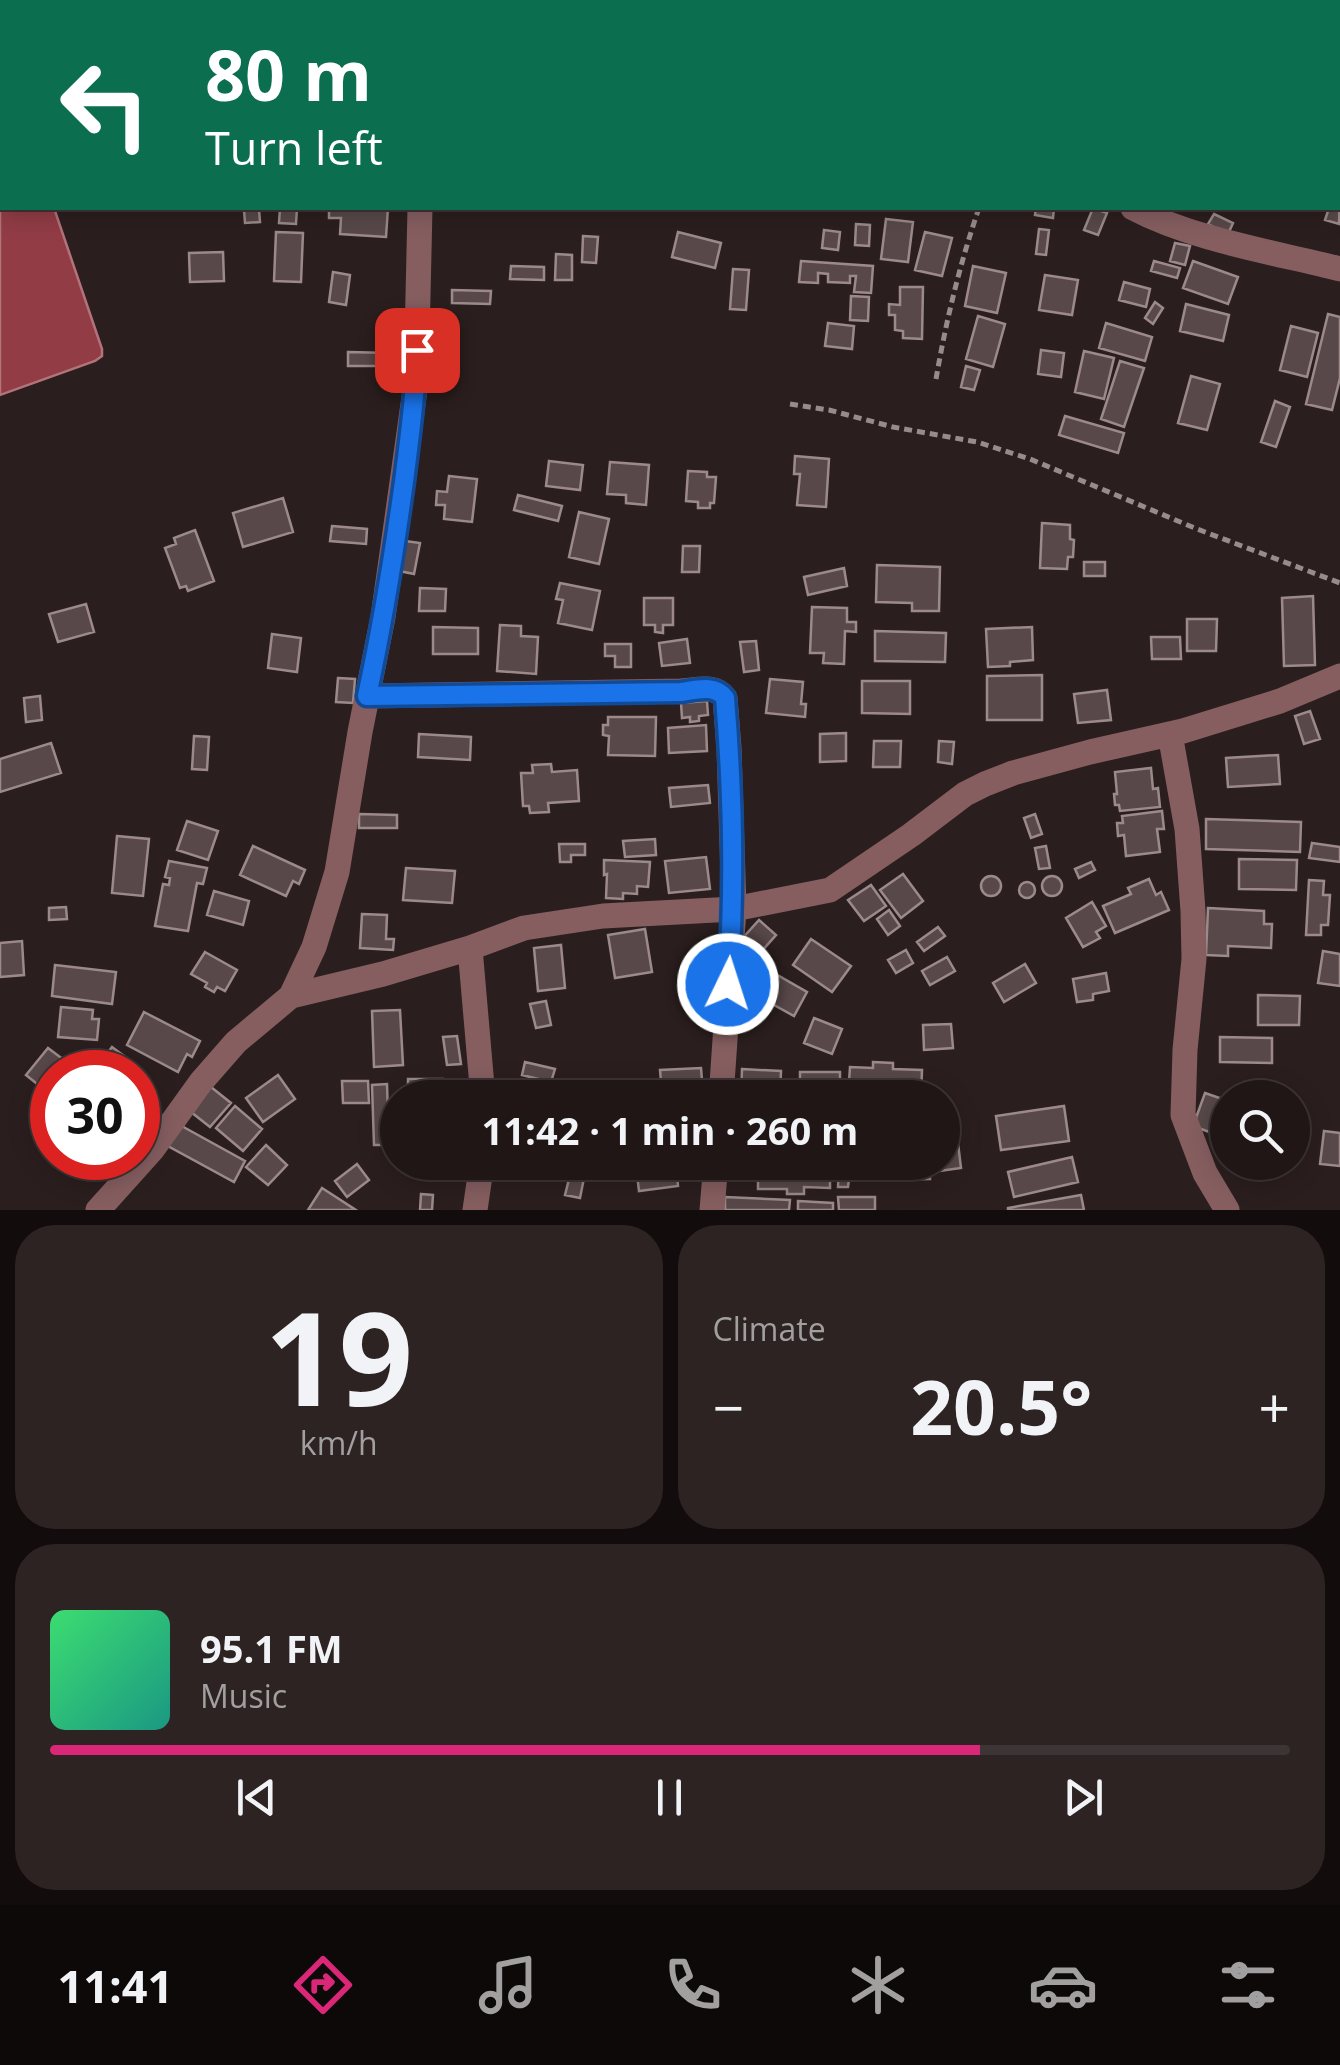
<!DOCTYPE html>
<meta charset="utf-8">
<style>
body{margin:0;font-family:"Open Sans",sans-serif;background:#2d2323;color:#f1f3f6;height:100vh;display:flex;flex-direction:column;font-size:38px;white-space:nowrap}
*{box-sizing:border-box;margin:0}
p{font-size:32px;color:#a29fa1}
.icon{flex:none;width:55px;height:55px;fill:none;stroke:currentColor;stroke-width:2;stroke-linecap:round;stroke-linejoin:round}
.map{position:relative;height:1210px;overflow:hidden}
.drawer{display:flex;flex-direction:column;gap:15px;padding:15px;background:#120c0c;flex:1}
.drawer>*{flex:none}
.guide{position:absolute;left:0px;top:0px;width:1340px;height:210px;box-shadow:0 5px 25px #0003,0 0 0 2px #3d3535;background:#0b6e4f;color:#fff;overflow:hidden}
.tools{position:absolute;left:1210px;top:1080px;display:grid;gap:20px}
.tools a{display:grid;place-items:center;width:100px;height:100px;border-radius:50%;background:#201616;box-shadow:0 5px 25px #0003,0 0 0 2px #3d3535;font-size:50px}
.speed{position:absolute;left:30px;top:1050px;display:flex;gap:20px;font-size:50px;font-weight:700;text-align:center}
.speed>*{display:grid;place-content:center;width:130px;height:130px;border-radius:50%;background:#201616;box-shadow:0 5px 25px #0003,0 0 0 2px #3d3535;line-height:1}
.speed .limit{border:15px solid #d22;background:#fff;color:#111}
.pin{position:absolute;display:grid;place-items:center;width:85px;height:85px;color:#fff;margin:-42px;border-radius:20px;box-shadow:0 5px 15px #0006}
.me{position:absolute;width:110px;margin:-55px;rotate:4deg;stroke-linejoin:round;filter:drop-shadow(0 0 8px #0008)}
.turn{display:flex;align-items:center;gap:35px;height:210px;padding:0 40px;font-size:45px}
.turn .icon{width:130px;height:130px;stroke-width:2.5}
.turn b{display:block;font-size:70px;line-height:85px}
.big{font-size:75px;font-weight:700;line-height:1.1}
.drawer .widget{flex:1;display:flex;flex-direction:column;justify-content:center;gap:15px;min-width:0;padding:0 35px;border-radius:40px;background:#2d2323}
.drawer .dial{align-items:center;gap:0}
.dial b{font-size:130px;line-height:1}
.song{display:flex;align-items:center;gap:30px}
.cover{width:120px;height:120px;border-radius:15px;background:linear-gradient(135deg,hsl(140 70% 55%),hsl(170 70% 35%))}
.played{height:10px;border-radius:5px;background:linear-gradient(90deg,#db2777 75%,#3d3535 75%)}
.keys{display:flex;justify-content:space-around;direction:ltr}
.heat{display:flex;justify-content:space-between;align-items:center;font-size:55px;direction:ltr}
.drawer .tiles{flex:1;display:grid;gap:15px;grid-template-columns:1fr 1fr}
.widget:last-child{grid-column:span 2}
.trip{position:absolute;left:380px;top:1080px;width:580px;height:100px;border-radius:50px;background:#201616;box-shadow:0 5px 25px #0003,0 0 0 2px #3d3535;font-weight:700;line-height:100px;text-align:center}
.tab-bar{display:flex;height:160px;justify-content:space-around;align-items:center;background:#0d0909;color:#a29fa1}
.tab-bar .icon{width:70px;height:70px}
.tab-bar .active{color:#db2777}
.tab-bar b{font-size:45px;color:#f1f3f6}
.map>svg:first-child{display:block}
.water{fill:#923c46;stroke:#b2737a;stroke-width:2.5}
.building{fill:#584849;stroke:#9c8a8a;stroke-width:2.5}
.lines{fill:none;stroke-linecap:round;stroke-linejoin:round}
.path{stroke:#978b8b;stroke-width:5;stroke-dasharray:8 5;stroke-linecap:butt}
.minor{stroke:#865e60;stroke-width:25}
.route-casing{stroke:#114b97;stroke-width:25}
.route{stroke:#1a73e8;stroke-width:18}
</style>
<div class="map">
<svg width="1340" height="1210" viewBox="0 0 1340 1210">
<rect width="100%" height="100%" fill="#2b1e1e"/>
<!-- water -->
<path class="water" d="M0,48L2,55V208H54L102,349V356L95,361L0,395Z"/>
<!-- building -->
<path class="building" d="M1338,185L1340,186L1339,224L1325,220L1329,208H1338Z
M280,208H297L296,224L279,223Z
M329,208H388L386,237L340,234L341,218H329Z
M1036,208H1054L1053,218L1035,215Z
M1093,208L1107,213L1098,235L1084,230Z
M259,209L260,222L245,223L244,210Z
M1214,214L1233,223L1228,234L1208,224Z
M886,219L913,222L908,262L881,259Z
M856,224L870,225L869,246L855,245Z
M1039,229L1049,230L1046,255L1036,254Z
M824,230L840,232L838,250L822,248Z
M276,232L303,233L301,282L274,281Z
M678,232L721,243L715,268L672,257Z
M925,232L952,238L942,276L915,270Z
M583,236L598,237L596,263L582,262Z
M1175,243L1190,246L1185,265L1170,261Z
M223,252L224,281L190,282L189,253Z
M556,254L572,255V280H555Z
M801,261L873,266L871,293L854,292L856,276H850V283L828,282V274L818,273V283L799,282Z
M1154,261L1180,268L1177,278L1151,271Z
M1193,261L1238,277L1228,304L1183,288Z
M511,266L544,267V280L510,279Z
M973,266L1006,273L997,313L965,306Z
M733,269L749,270L746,310L730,309Z
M333,272L350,275L346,305L329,302Z
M1045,275L1078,280L1072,315L1039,310Z
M1124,282L1150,289L1146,307L1119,300Z
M900,287H923L922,339L903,338V331L895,330V315H889V304L900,305Z
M452,290L491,291L490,304L452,303Z
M851,296L869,297L868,321L850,320Z
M1155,302L1163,308L1153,324L1145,318Z
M1186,304L1229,315L1223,341L1180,331Z
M1328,314L1340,317V378L1332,410L1306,404Z
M978,316L1005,324L993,367L966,359Z
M828,323L854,326L852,349L825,346Z
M1106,323L1152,337L1145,361L1099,348Z
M1291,326L1318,333L1307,377L1280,370Z
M1041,350L1064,353L1061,377L1038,374Z
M1084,351L1114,358L1104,399L1075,392Z
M348,352L390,353V366H348Z
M1120,361L1144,368L1124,427L1101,419Z
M966,366L980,370L974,390L961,387Z
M1191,376L1220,384L1207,430L1178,423Z
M1275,401L1290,407L1276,447L1261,442Z
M1065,416L1124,433L1118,453L1059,435Z
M795,456L829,459L826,507L797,505L800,474H794Z
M549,461L583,465L580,490L546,486Z
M610,462L649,465L646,505L626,503V495L607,494Z
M688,471L707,472V477H716L714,503H710V508H698V502L686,501Z
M449,476L477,479L472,522L444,519L445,505H436L437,491L447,492Z
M518,495L562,506L558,521L514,510Z
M283,498L293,532L243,547L233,513Z
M579,512L609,519L599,564L569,557Z
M1042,523L1070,525V539L1074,540L1073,557H1068L1067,569L1040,568Z
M332,526L367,529L366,544L330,541Z
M195,530L214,581L188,591L186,586L180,588L165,548L176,544L174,538Z
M405,541L420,543L414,574L399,571Z
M683,546H700L699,572H682Z
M1084,562H1105V576H1084Z
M877,565L940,567L939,611H912V603L876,602Z
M844,568L847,586L808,595L804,577Z
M560,583L600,591L592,630L558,623L563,600L556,599Z
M420,588L446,589L445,611H419Z
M1313,596L1315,665L1284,666L1282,598Z
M644,598H673V625H663V633L655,632V625H644Z
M86,604L94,632L58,642L49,614Z
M812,607L847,608V622H856V632L845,631L844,664L823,663L824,653H810Z
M1187,619H1217L1216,651H1187Z
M500,625L521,626V636L538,637L536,674L497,671Z
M433,627L478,628V654H433Z
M1032,627L1033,660L1010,662V666L988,667L986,629Z
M875,631L946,633L945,662L875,661Z
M272,634L301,638L297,672L268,668Z
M1151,637H1180L1181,659H1152Z
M687,639L690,663L662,666L659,643Z
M756,641L759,670L744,672L740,642Z
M605,644H631V667H615V656H605Z
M1042,675V720H987V676Z
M338,678L355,679L353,703L336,702Z
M770,679L803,682L801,704H806L805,717L766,713Z
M862,681H910V714L862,713Z
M1107,690L1111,720L1078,723L1074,694Z
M40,696L42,720L26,722L24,698Z
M707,701L708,715L699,716V721L690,722V717L682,718L681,703Z
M1310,711L1320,739L1304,744L1295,716Z
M608,717H656L655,756L608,755L609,736L603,735V725H608Z
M706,725L707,751L669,753L668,728Z
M846,733V761L820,762V734Z
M419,734L471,737L470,760L418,757Z
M194,736L209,737L207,770L192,769Z
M874,741H901L900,767H873Z
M939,741L954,742L952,764L938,762Z
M51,743L61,773L0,792V759Z
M1278,755L1280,784L1228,787L1226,758Z
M551,764L552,772L577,770L579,801L548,803L549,812L530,813L529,806H523L521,773H533L532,765Z
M1151,768L1153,789L1158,788L1160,807L1120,811L1119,805H1115L1114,794H1117L1115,772Z
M708,785L710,803L671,807L669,788Z
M1162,811L1164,829H1157L1160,852L1126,856L1124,835L1118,836L1117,823H1123L1122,816Z
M359,814L397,815V828H359Z
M1035,814L1042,834L1031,838L1024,818Z
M1206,819L1301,822L1300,852L1206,849Z
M187,821L218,831L208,860L177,850Z
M117,836L149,839L143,896L112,893Z
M655,839L656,855L625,857L623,841Z
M1312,843L1340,847V862L1309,858Z
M559,844H585V855H571V862H560Z
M253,846L305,870L299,884L293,881L286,896L240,875Z
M1046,846L1050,868L1039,869L1035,848Z
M706,857L710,889L669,893L665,861Z
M1239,859L1297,860L1296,890L1239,889Z
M604,860L650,862L648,887L637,886V894L623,893V899L606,898L607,874L604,875Z
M169,861L207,868L203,884L197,883L188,931L155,926L163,884L169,885L170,878L165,877Z
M1091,862L1095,870L1079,878L1075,869Z
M406,868L455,871L452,903L403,900Z
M903,874L923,901L901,918L880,890Z
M981 886a10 10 0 1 1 20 0a10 10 0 1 1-20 0Z
M1042 886a10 10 0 1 1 20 0a10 10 0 1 1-20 0Z
M1149,879L1156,895L1161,892L1169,910L1115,933L1103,906L1131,894L1128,888Z
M1309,880L1324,881L1323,895H1330L1328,925H1321V935H1306Z
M1019 890a8 8 0 1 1 16 0a8 8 0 1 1-16 0Z
M871,885L886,906L864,921L848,900Z
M214,891L249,901L243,925L207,915Z
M1092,902L1106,926L1096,932L1100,938L1083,947L1066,918Z
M66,907L67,919L49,920V908Z
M1208,908L1264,911V924H1272L1271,948L1228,946V956L1206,955Z
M889,910L900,926L888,935L877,919Z
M362,914L387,915L386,939H394L393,950L360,948Z
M759,920L776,935L754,960L745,952L749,947L741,940Z
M938,927L945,936L924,951L917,942Z
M645,929L652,972L615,978L608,935Z
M811,939L851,966L832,992L793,965Z
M22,941L24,975L0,977V943Z
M561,945L565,988L538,991L534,948Z
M906,950L913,963L896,973L888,960Z
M1323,951L1340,954V986L1318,983Z
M205,952L237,970L225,991L217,987L214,992L205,987L207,983L191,974Z
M947,957L955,971L930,985L922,971Z
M758,964L807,992L794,1016L743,988Z
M1025,964L1036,983L1004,1002L993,983Z
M55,965L116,972L112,1004L52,996Z
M1106,973L1109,991L1093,994V1000L1077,1002L1073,979Z
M1258,995L1300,996L1299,1025H1258Z
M546,1001L551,1025L536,1028L530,1004Z
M61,1007L93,1010L92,1019H99L97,1040L58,1037Z
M400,1010L403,1065L374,1067L372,1011Z
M144,1012L200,1041L192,1057L187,1054L178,1072L127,1045Z
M814,1018L842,1029L832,1054L804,1043Z
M951,1024L953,1048L924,1050L923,1025Z
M457,1036L461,1064L447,1065L443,1037Z
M1220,1037L1272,1038V1063L1220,1062Z
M112,1047L140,1068L136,1072H115L101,1062Z
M48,1048L80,1072H52V1096L26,1075Z
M525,1062L555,1069L551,1082L522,1075Z
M873,1062L893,1063V1069L922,1070L921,1098L848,1097L850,1067L873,1068Z
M701,1068L703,1092L662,1094L660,1070Z
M742,1069L781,1071L780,1098H741Z
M800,1072H840V1098H800Z
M278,1075L295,1099L263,1122L246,1098Z
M408,1079H443V1098H408Z
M342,1081H368L369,1103H343Z
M613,1081L614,1095L599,1096L598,1082Z
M387,1084L389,1145H374L372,1085Z
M211,1087L231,1103L210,1127L191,1112Z
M1205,1093L1228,1101V1139L1193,1126Z
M52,1105V1143L34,1128Z
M235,1106L262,1129L243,1151L216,1128Z
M1064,1106L1069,1141L1001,1150L996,1116Z
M178,1124L245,1161L234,1182L166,1145Z
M1324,1131L1340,1133V1166L1320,1164Z
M958,1143L961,1168L939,1171L937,1162H942V1145Z
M266,1145L287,1165L268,1185L246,1167Z
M1072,1157L1078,1182L1014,1197L1008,1172Z
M665,1162H676L678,1186L639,1191L636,1166Z
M758,1162H830V1188L804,1187V1194H787V1189H758Z
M839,1162H865L864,1180L849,1179L848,1187H838Z
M877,1162H930V1179L877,1180Z
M357,1164L369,1180L347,1197L335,1181Z
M570,1175L584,1178L580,1198L565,1195Z
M322,1188L356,1210H308Z
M421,1194L433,1195L432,1210H420Z
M1081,1195L1084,1210H1008V1208Z
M725,1197L790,1200L789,1210H725Z
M838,1197H875V1210H839Z
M798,1201L833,1203V1210H798Z"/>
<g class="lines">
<!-- path -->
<path class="path" d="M936,379C946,321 960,263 979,208
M790,404L829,410L893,427L977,442L1030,459L1197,529L1340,583"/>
<!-- minor -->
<path class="minor" d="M430,2V0
M596,2L597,0
M843,2L844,0
M1134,2V0
M1133,208C1194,240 1273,252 1340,269
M367,696L681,691C696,690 715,684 725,698L729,748L734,909L721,1098
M1170,734L1187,829L1193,911L1194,959L1185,1050L1183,1115L1205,1173L1227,1210
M470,948L483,1098
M291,996L314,947L337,872L360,732L383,617L416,383L420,208
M98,1210L152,1150L201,1082L236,1042L291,996L383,974L470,948L524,928L603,916L734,909L830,890L911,835L965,794L985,784L1013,773L1090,752L1183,731L1280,701L1340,676
M475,1210L482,1162
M712,1210L716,1162"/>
</g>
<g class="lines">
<!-- route casing -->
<g class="route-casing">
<path id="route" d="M417,350C416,392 410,433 405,474C395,548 383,622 367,696L681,692C696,690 715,684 725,698C733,794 735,889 728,984"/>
</g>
<!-- route -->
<use href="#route" class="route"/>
</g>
</svg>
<div class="tools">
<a><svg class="icon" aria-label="search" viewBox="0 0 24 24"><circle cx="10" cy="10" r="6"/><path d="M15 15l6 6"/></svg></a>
</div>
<div class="speed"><div class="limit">30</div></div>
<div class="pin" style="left:417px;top:350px;background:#d93025"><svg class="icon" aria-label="arrive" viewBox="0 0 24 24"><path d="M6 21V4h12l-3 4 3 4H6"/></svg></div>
<svg class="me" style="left:728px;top:984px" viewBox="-20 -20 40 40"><circle r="17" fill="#1a73e8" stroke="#fff" stroke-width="3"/><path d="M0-11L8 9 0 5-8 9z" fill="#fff"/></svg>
<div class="trip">11:42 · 1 min · 260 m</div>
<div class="guide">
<div class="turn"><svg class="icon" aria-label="left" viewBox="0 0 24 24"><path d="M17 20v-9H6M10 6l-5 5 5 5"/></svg><div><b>80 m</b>Turn left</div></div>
</div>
</div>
<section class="drawer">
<div class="tiles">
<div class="widget dial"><b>19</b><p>km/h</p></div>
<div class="widget"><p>Climate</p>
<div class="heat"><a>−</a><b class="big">20.5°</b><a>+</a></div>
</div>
<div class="widget">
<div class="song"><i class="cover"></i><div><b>95.1 FM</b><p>Music</p></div></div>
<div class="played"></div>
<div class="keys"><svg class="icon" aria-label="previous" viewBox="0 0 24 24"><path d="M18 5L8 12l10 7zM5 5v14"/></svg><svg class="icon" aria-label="pause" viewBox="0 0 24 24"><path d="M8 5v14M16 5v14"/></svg><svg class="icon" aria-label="next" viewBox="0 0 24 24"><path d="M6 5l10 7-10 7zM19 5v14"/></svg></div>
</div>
</div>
</section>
<nav class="tab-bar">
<b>11:41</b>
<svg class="icon active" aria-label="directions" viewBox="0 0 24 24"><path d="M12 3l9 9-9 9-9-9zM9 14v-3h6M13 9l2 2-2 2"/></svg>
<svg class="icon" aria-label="music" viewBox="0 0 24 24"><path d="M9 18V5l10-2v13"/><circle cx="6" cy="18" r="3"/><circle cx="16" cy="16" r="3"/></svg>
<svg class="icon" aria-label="phone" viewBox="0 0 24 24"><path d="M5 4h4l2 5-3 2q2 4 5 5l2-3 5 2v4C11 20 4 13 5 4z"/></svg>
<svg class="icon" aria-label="climate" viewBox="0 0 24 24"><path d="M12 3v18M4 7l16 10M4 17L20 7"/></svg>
<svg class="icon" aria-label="car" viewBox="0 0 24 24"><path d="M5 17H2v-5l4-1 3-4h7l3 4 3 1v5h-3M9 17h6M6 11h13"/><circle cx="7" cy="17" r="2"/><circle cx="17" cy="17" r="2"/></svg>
<svg class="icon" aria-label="filters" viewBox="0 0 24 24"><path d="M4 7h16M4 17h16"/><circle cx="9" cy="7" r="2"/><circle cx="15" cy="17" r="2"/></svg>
</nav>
